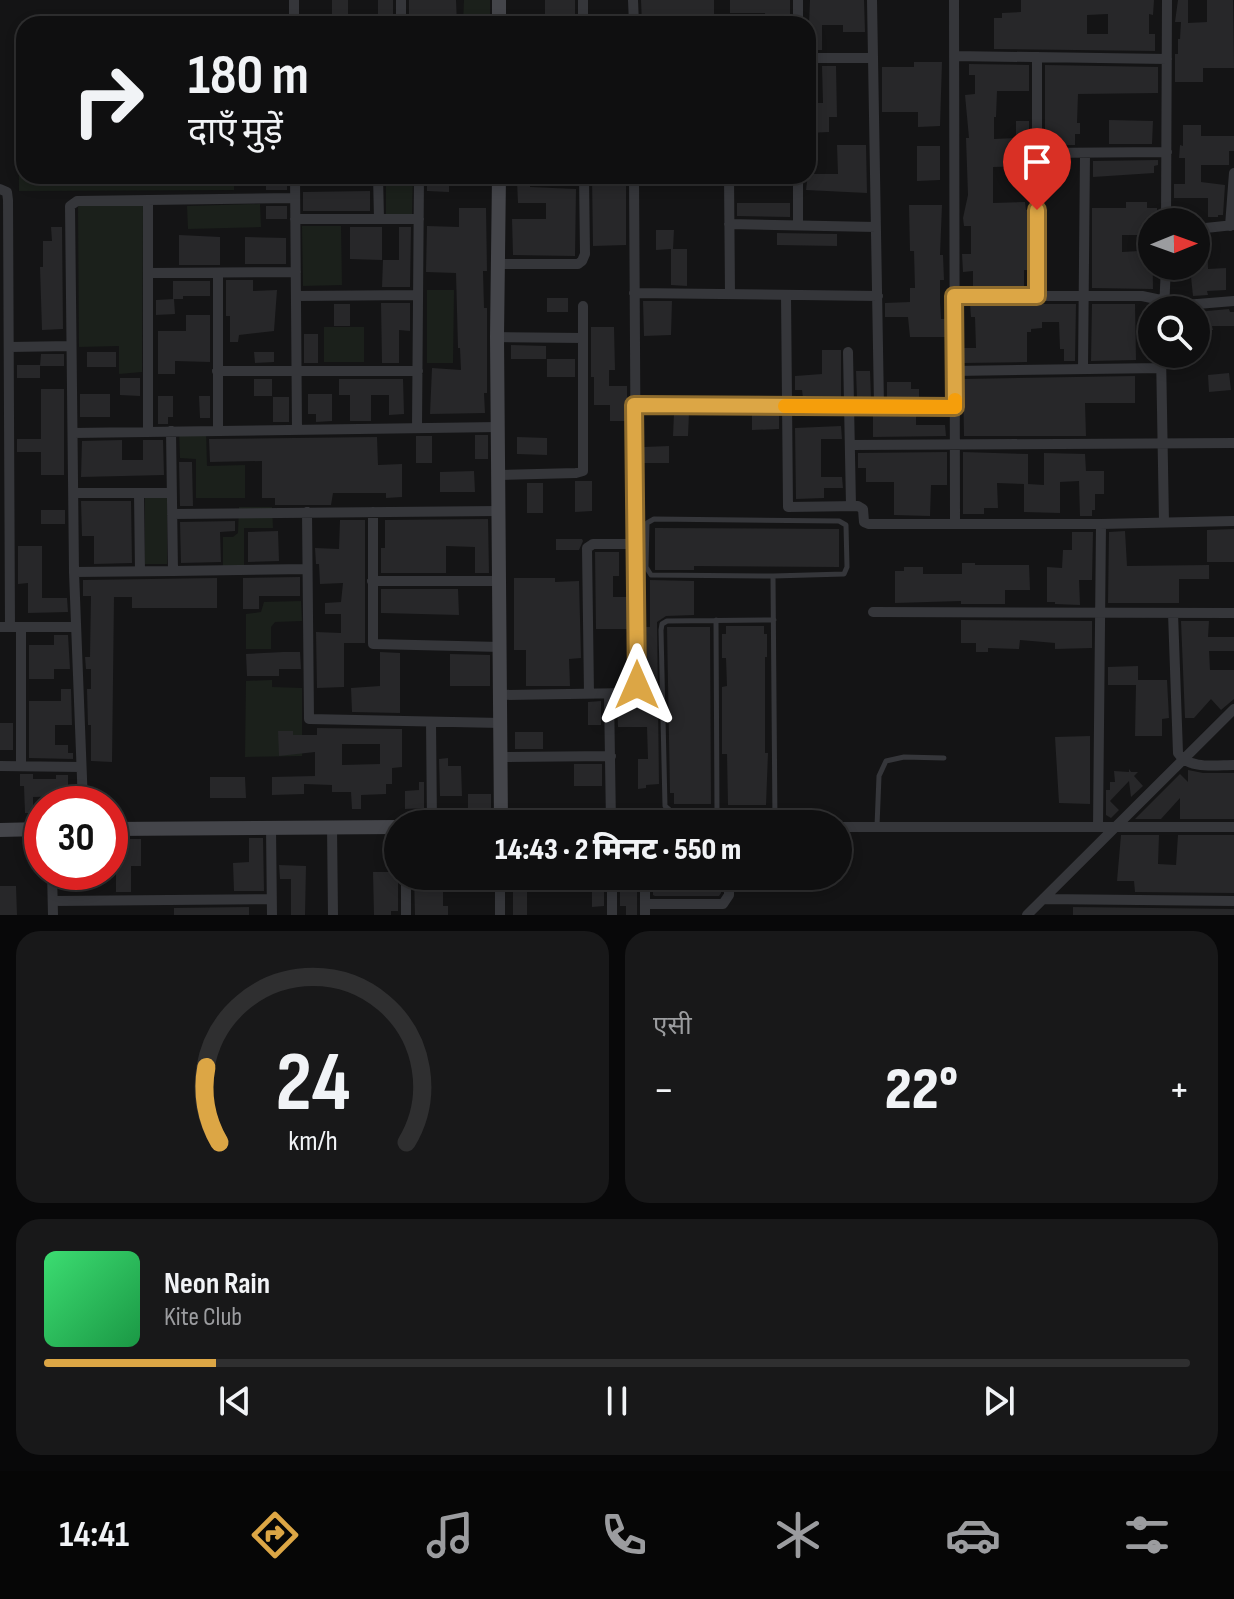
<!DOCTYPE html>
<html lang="hi">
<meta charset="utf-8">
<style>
body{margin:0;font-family:"Sofia Sans Condensed","Noto Sans Devanagari",sans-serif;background:#181819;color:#f1f3f6;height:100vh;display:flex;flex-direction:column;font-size:30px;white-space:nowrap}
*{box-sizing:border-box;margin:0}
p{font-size:26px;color:#9b9c9f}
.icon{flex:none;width:44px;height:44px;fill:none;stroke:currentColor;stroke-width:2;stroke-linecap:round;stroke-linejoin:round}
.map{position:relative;height:915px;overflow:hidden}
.details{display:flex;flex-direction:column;gap:16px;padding:16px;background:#080809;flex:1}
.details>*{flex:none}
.banner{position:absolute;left:16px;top:16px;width:800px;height:168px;border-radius:24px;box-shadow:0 4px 12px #0003,0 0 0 2px #2f2f30;background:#0f0f10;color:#f1f3f6;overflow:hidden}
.needle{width:52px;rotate:89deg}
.tools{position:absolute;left:1138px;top:208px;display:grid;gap:16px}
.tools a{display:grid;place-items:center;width:72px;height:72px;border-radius:50%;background:#0f0f10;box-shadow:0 4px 12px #0003,0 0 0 2px #2f2f30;font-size:40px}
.speed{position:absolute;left:24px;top:786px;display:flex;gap:16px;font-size:40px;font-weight:700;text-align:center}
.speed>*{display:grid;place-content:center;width:104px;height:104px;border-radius:50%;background:#0f0f10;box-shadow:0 4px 12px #0003,0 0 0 2px #2f2f30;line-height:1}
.speed .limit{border:12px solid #d22;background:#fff;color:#111}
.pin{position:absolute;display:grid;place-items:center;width:68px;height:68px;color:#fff;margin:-82px -34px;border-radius:50% 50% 50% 0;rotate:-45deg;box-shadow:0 0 8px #0007}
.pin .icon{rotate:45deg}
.me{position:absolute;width:88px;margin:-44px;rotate:0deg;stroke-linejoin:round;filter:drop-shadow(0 0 6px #0008)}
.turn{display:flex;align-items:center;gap:28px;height:168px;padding:0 40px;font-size:36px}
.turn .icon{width:104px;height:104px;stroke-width:2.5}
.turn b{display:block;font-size:56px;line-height:68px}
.big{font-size:60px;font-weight:800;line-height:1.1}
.details .card{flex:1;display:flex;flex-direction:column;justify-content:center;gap:12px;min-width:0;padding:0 28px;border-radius:24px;background:#181819}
.details .dial{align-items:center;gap:0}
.dial svg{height:208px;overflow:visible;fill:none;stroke:#2f2f30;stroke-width:7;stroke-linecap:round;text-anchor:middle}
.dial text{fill:#f1f3f6;stroke:none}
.song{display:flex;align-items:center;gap:24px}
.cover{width:96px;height:96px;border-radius:12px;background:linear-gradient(135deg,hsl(140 70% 55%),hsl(140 70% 35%))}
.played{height:8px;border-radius:4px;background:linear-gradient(90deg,#dca645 15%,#2f2f30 15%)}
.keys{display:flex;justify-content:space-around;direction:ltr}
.heat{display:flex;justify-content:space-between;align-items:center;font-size:44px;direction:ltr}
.details .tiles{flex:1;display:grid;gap:16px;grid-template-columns:1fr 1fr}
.card:last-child{grid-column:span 2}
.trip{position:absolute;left:384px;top:810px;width:468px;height:80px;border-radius:40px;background:#0f0f10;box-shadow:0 4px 12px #0003,0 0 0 2px #2f2f30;font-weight:800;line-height:80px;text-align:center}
.tabs{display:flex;height:128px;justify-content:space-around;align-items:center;background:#060606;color:#9b9c9f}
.tabs .icon{width:56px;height:56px}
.tabs .selected{color:#dca645}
.tabs b{font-size:36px;color:#f1f3f6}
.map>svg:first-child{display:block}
.green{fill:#1b201b}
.building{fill:#272729;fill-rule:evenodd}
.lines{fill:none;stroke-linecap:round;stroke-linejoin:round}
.lane{stroke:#35363a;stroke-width:5}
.street{stroke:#35363a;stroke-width:10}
.secondary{stroke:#44454a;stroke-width:14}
.route-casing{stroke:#8f6c2d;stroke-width:20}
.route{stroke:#dca645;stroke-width:14}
.slow{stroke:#f59e0b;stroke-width:14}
</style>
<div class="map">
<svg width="1234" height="915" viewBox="0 0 1234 915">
<rect width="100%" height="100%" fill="#141415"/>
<!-- green -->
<path class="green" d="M464,0H490V24H463Z
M18,82H24V176H234V190L19,191Z
M386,176H413L412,214H386Z
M143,204L142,372L119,374V346L79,347L78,206Z
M260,204L261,227L188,229L187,206Z
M341,226L342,285L303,286L302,226Z
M427,290H454L453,363H427Z
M324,327H364V362H324Z
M179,430H206L207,466L245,465V498H196V459L180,458Z
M145,491H167V564H145Z
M239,507H272L273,528H244V566L223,567V537H233L238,533Z
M301,601L302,621L275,622L271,627V649H246V614L261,612L264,602Z
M272,680V687L302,688V756L245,757L246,681Z"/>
<!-- building -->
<path class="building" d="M332,0H348V24H332Z
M378,0H393V24H378Z
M409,0H456L457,24H409Z
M545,0H575V24H545Z
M641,0H714V15L671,14V24H642Z
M730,0H790V24H766L765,13H730Z
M810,0H864L865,32H843V25H822V50H808Z
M1021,0H1154L1153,15L1149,14V34H1155V51L994,49V18H1002V13L1021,12ZM1108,14V34H1087V15Z
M1178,0H1188V23L1207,22V0H1233L1234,68H1203V82H1175V54H1178V39H1180L1181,22H1175Z
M914,62H942L940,126L918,127V112H882V67H914Z
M969,64L1029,65V91H997L996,117H994V139L1016,138V121H1029V166L993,167V203L1025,202L1026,210H1029V252L1028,270H1024V288H973V271L963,272L962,254H971V226H964L963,218L968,195L966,138H969L965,95L975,94V75H969Z
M1045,65L1158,67V93L1078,94L1077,123H1080V134H1075V145H1045Z
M822,66H836L837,117H829V132L808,133L811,103H823Z
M1109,120L1153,121L1152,144H1109Z
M1183,125H1201V136H1234V151H1229V165H1201V182L1225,185L1223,215H1218V217H1208V198H1174V184H1185V158H1179L1180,145L1183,146Z
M837,145H866L867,193L806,190L808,174H838Z
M917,146H940V180L917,181Z
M1158,160V165L1154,166V173L1093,177V161Z
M253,176H287V190H266V186H253Z
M427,176H449V192L427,191Z
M592,176H626V245L593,246Z
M517,181H530V187L576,189L575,256L513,255L512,219H546V203H518Z
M370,191V211H303V192Z
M1126,202H1147V208H1157V222H1152L1153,289L1092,288V208H1126ZM1122,235H1138L1139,251L1122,252Z
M737,203H790V217L737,216Z
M909,205H942L940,255H943L944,280H940V302L941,319H945V337H910L908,317H885V303L910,302V288H915L914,251H910Z
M266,206H287V219H266Z
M459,208H486L487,271H483L484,308H487V393H484L485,413L430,414L432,368L461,370L460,348H458L456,273L426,272L427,226L459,227Z
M51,227H62L63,329L42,330L40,267H43V241H52Z
M350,227H382V260L350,259Z
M399,227H411L410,287H382L383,260H399Z
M656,230H674L673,249H687V286L671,285V249L656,250Z
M777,233L837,234V246L777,245Z
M179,235L220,237V265H179Z
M1207,236L1208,269L1226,268V290L1207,291L1208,295L1193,296L1190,267H1196V237Z
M245,237L286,238V264H245Z
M226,280H253V291L277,290L274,331L239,335L238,342H230V316H226Z
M173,281H210V296H183V299H173Z
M547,298H568V312H547Z
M174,299L175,314L156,315V300Z
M643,301H672L671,335L644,336Z
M381,303H410V331L399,330V363H382Z
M334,304H350V326H334Z
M970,304H1076L1075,361H1064V349H1060L1059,322H1042V328L1031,329V332H1027V362L963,363V348H976L975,317H971Z
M1092,304H1135L1136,360L1091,361Z
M1229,309L1230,312H1234V326H1212L1213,330L1196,331V312Z
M186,315H210V362L175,361V374H158V331H186Z
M591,327H614L615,370H609V386H627V421H610V405H594V377H591Z
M304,334H318V363H304Z
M511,345L546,346V359H511Z
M822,350H841V398H803L802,390H795V376L822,374Z
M87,352H116V367H87Z
M254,352H274V362L255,363Z
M41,354H64V366H40Z
M547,359H575V377H547Z
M17,365H40V378H17Z
M856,371H870L871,398H857Z
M1229,373L1231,390L1209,392L1208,375Z
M1135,376V403H1085L1086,436H964L963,379Z
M120,378H140V396L120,395Z
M254,379H272V396H254Z
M339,379H403L404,414L389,415V395H371V421H350V395H339Z
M887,382H911V389H919V399H887Z
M41,389H64V475H41V452H17V439H41Z
M80,394H110V417H80Z
M308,394H332V421L316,422V414H308Z
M158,396H173V417H168V424H158Z
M199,396H210V418H200Z
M273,397H289V422H273Z
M674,413H689L688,436H673Z
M752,414H779V429L752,430Z
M873,414L916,415V425H945L946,436L873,437Z
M841,426L842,439H821V477H842L843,488H824V498L796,499L795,428Z
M475,435H488V459H475Z
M416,436H432V463H416Z
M377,437L378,465L402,464V497L386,498V493H333L331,505H275V498H262V461L210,462L209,439Z
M517,437L547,438V455L517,454Z
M122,440V460H143V440H163L164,475L81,477L82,441Z
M669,446V463H644V447Z
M947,452V485H931L930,516L894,515V482H866V468H858V453Z
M963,452L1028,454V484L1044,485V453L1085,454L1086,471H1104V494H1095V510H1092V516H1080L1079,481L1060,482V513L1024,512V484L997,483L998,508H984V514H963Z
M179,462H192L193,506H180Z
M474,471L475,492H440V472Z
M575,481H592V511L575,512Z
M527,483H543V513H527Z
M81,501H131L132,563L94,564V536H82Z
M41,510H65V524H41Z
M488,519L489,573H475V547L446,546V573H381V548H385V520Z
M340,520H365V643H344V687L317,688L316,632L341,633V614H325V603L341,602L343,583L320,584L319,564H316L315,548L339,549Z
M235,521V531L220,532L221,562L181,563L180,522Z
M655,528L839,529V567L694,566V570H655Z
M1234,529V562H1207V530Z
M278,531L279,561L248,562V532Z
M1125,531L1127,566L1209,565V579H1179V603H1108L1109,532Z
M1072,532H1093L1092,580H1079L1080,605L1055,604V602H1047V567L1062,568L1063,550H1072Z
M556,539H582L583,541L579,550H556Z
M18,546H42V598H67L68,612L28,613V583L18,584Z
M595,552H619V576H613V597H628L629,629H596Z
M962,563H975V565H1029L1030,590H1005V604H961V601L895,603V571H904V567H923V574H962Z
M300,577V596H259V609H243V578Z
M217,578V608H132V597H114L112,762L91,761V725H88L87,689H91V669H86L85,657H90L91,596H83V580Z
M514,578H555V582L579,581L581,658L569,659L570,686H526V650H514Z
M650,580L694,581V615L666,616L657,622L659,784L646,785V788L638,789V759H648L647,727H618L617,701L647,698L646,627H650Z
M381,589H458L459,615L381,613Z
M961,620L1092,621V648L1055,649V643L1020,640L1019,649L988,648V652H976V643H961Z
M1181,621H1209L1208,637H1234V651H1209L1210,670H1234V699L1221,710L1211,699L1194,718H1185Z
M726,626H764V634H767V657H765V753H768L766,805H728L727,754H722V687L727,686L726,658H722V634H726Z
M667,627H710L711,804H674V793H670Z
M54,635H68L70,669H54V679H29V645H54Z
M283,652H300L301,669H279V676H247L246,654Z
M380,652L400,653V713L352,712L351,688L380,686Z
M450,654L490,655V686H450Z
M1138,666V680H1167L1169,718L1162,719V736H1135L1136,685H1108V667Z
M61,689H71L72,725H55V745H68V753H73V759L29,758V701H61Z
M601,701V725H588V702Z
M0,723H13V750H0Z
M317,728L402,729V767L392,768V784H386V794L361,795V809H352L351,792H332V785L304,784V794L272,795V777L315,776V752L279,756L278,731H293V735H317ZM342,744H380V764L342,765Z
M515,732H543V749H515Z
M1090,736V804L1059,803L1055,737Z
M448,758V766H461L462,796H440L439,759Z
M574,764H602V786H574Z
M1129,769L1131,772H1138L1134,776L1143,786L1131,797L1129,781L1110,801L1119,810L1111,818L1106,815V790H1110V782H1115L1114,771L1129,772Z
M1188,770L1203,773H1234V819H1180V798L1161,819H1135L1180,774L1188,782Z
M20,774H33V779H56V775H68V796L33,797V813H25L24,786H20Z
M210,777H245L246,798H210Z
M419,782H424V808L405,809V791L419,790Z
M468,794H491V811H468Z
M1121,835H1159L1158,864L1176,865L1178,835H1234V893L1135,892L1134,881H1117Z
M249,838H263L264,891H234L233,863L249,862Z
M110,839H141V866H131V892H116V866H110Z
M279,865L306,866L305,915H291V879H280Z
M373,872H398V911H391V915H374Z
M414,876H452V889H443V906H448V915H415Z
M592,876H604V906L592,907Z
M620,876H637V915H626V906H620Z
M659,876L721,879V893L719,896H655L653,895V877Z
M513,883H527V915H513Z
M0,886H16L17,915H0Z
M249,907V915H174V908Z
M1073,907L1234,909V915H1073Z"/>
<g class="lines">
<!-- lane -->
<path class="lane" d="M773,576L651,575L646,567L647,523L654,519L839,521L846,525L847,567L844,574L773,576L775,824
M716,620L717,813
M774,620L667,621L662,624L661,630L665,806L673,813L775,812
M877,826L879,776L886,761L904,757L944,758"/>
<!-- street -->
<path class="street" d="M294,0V24
M401,0V24
M583,0V24
M633,0L634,24
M798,0V24
M872,0L879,406
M954,0L955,523
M954,56L1167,59
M1037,57V296
M808,58H873
M1037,153L1167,152
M295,176L297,430
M378,176L379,219
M729,176L730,294
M0,189L7,192L8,200L10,627
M148,200V432
M295,219H419
M1166,222L1167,0
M729,224L876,227
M798,225V176
M1230,226L1234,173
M1196,229L1234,225
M498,264H578L582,261L585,254L584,176
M148,273L296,272
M218,273V431
M634,293L878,296
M786,295L788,507L858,506L863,509L864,522L869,524H1101L1234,521
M296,296L418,295
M954,296H1142L1185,305L1234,301
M1164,310L1166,266
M497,337L583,338
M10,347L71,346
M848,352L851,506
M1161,354L1164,522
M1083,369L1085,153
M217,371H418
M954,371L1161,368
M634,405L955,407
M417,428L419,176
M73,433L498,427
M850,445L1234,443
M499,475L576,473L583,471V306
M74,493H172
M139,493L140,571
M307,512L309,719L501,723
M373,512V644L501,647
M172,514L499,511
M173,571L306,569
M74,572L173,571L171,431
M372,581H501
M873,612L1234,613
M1173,613L1178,753C1189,770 1216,765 1234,765
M0,627H76
M589,694L587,548L593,544H636
M609,694L611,824
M501,695L629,693L635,691L637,685L634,176
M431,722L432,824
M502,757L611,756
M0,766L81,767
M21,766V627
M83,804L74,572L70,206L77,201L295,198
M332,827L333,915
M838,827H1234
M1098,827L1101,524
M271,828L272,915
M52,872L53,915
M406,876V915
M612,876V915
M645,876V915
M1043,899L1234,901
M53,901L271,899
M645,904H723L729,895V876
M500,915V876
M1027,915L1234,709"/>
<!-- secondary -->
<path class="secondary" d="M499,0V24
M499,176L497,337L501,824
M110,829L398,827
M0,830L42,829"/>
</g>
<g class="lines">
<!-- route casing -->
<g class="route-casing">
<path id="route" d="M637,685L634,405L955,407L954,296H1037V210"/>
</g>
<!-- route -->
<use href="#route" class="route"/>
<!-- slow -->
<path class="slow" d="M785,406L955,407V400"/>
</g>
</svg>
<div class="tools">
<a><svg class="needle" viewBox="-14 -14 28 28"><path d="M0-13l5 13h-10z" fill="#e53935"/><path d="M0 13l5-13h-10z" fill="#9b9c9f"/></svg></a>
<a><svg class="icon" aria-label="search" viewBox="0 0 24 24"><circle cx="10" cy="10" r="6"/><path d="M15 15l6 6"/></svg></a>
</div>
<div class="speed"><div class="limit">30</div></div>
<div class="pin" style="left:1037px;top:210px;background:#d93025"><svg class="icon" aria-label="arrive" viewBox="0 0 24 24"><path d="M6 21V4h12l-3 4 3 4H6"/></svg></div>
<svg class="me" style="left:637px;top:685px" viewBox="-20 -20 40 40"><path d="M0-17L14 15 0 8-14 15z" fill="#dca645" stroke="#fff" stroke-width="4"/></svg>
<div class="trip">14:43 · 2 मिनट · 550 m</div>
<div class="banner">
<div class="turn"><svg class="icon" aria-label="right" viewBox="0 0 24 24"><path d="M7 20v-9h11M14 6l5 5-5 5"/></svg><div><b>180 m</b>दाएँ मुड़ें</div></div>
</div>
</div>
<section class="details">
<div class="tiles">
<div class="card dial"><svg viewBox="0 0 100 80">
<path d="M14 69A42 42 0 1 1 86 69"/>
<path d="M14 69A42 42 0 0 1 9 40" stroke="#dca645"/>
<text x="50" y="56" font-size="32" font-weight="700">24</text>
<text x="50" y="72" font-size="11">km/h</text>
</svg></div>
<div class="card"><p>एसी</p>
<div class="heat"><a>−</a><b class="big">22°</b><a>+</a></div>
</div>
<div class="card">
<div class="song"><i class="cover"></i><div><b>Neon Rain</b><p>Kite Club</p></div></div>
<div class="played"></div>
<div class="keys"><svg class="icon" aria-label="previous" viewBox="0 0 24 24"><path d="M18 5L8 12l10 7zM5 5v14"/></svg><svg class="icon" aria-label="pause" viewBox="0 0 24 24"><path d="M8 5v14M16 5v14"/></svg><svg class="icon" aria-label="next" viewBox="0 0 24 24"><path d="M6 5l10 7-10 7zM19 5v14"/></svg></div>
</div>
</div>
</section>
<nav class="tabs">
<b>14:41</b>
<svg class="icon selected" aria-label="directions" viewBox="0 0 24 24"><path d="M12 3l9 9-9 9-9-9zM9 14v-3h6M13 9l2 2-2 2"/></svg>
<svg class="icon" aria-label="music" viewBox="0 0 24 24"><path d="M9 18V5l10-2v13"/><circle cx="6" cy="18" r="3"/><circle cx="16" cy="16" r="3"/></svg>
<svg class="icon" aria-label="phone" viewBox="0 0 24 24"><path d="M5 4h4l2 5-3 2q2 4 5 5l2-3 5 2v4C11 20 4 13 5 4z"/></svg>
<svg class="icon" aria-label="climate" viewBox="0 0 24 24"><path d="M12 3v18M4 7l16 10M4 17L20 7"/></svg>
<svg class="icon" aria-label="car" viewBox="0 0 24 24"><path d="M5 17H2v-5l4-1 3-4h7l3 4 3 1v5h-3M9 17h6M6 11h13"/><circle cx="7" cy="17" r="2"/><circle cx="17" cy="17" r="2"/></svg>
<svg class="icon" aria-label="filters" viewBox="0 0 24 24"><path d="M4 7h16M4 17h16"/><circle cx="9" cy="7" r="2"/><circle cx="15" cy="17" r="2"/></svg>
</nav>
